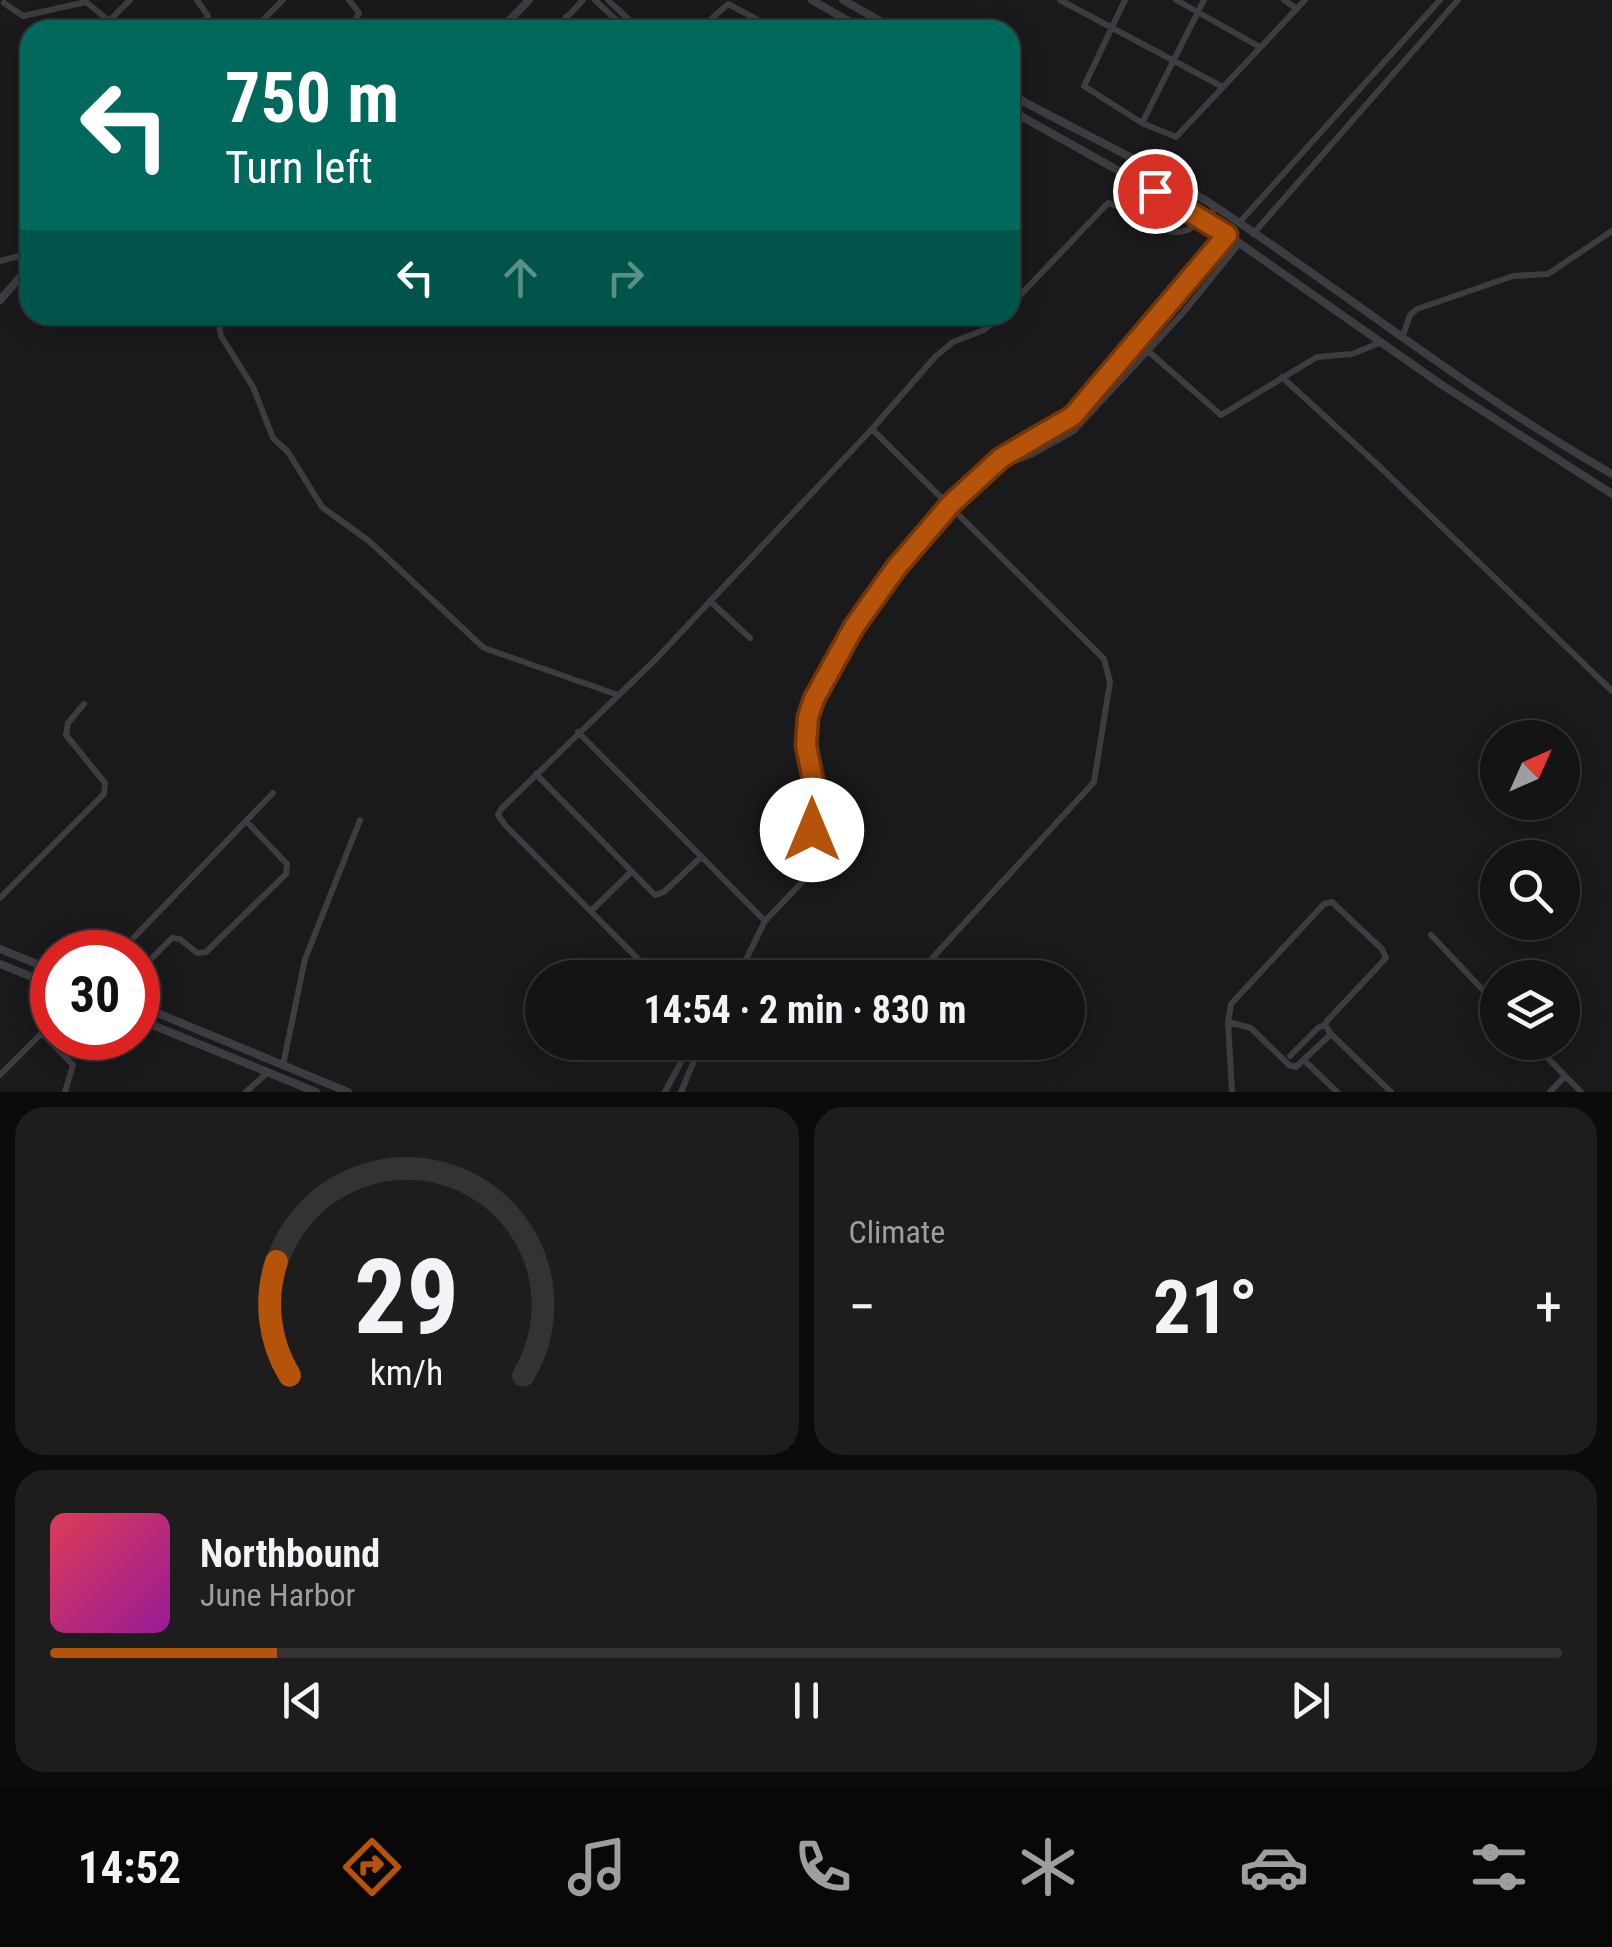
<!DOCTYPE html>
<meta charset="utf-8">
<style>
body{margin:0;font-family:"Roboto Condensed",sans-serif;background:#1d1d1e;color:#f1f3f6;height:100vh;display:flex;flex-direction:column;font-size:38px;white-space:nowrap}
*{box-sizing:border-box;margin:0}
p{font-size:32px;color:#9d9ea0}
.icon{flex:none;width:55px;height:55px;fill:none;stroke:currentColor;stroke-width:2;stroke-linecap:round;stroke-linejoin:round}
.map{position:relative;height:1092px;overflow:hidden}
.side{display:flex;flex-direction:column;gap:15px;padding:15px;background:#0b0b0c;flex:1}
.side>*{flex:none}
.guide{position:absolute;left:20px;top:20px;width:1000px;height:305px;border-radius:30px;box-shadow:0 5px 25px #0003,0 0 0 2px #333334;background:#00695c;color:#fff;overflow:hidden}
.needle{width:65px;rotate:45deg}
.tools{position:absolute;left:1480px;top:720px;display:grid;gap:20px}
.tools a{display:grid;place-items:center;width:100px;height:100px;border-radius:50%;background:#141415;box-shadow:0 5px 25px #0003,0 0 0 2px #333334;font-size:50px}
.speed{position:absolute;left:30px;top:930px;display:flex;gap:20px;font-size:50px;font-weight:700;text-align:center}
.speed>*{display:grid;place-content:center;width:130px;height:130px;border-radius:50%;background:#141415;box-shadow:0 5px 25px #0003,0 0 0 2px #333334;line-height:1}
.speed .limit{border:15px solid #d22;background:#fff;color:#111}
.pin{position:absolute;display:grid;place-items:center;width:85px;height:85px;color:#fff;margin:-42px;border:5px solid #fff;border-radius:50%;box-shadow:0 2px 10px #0007}
.me{position:absolute;width:110px;margin:-55px;rotate:0deg;stroke-linejoin:round;filter:drop-shadow(0 0 8px #0008)}
.turn{display:flex;align-items:center;gap:35px;height:210px;padding:0 40px;font-size:45px}
.turn .icon{width:130px;height:130px;stroke-width:2.5}
.turn b{display:block;font-size:70px;line-height:85px}
.lanes{display:flex;align-items:center;height:95px;padding:0 40px;background:#0003;justify-content:center;gap:50px;direction:ltr}
.lanes .off{opacity:.35}
.big{font-size:75px;font-weight:700;line-height:1.1}
.side .tile{flex:1;display:flex;flex-direction:column;justify-content:center;gap:15px;min-width:0;padding:0 35px;border-radius:30px;background:#1d1d1e}
.side .dial{align-items:center;gap:0}
.dial svg{height:260px;overflow:visible;fill:none;stroke:#333334;stroke-width:7;stroke-linecap:round;text-anchor:middle}
.dial text{fill:#f1f3f6;stroke:none}
.song{display:flex;align-items:center;gap:30px}
.cover{width:120px;height:120px;border-radius:15px;background:linear-gradient(135deg,hsl(350 70% 55%),hsl(300 70% 35%))}
.played{height:10px;border-radius:5px;background:linear-gradient(90deg,#b45309 15%,#333334 15%)}
.keys{display:flex;justify-content:space-around;direction:ltr}
.heat{display:flex;justify-content:space-between;align-items:center;font-size:55px;direction:ltr}
.side .tiles{flex:1;display:grid;gap:15px;grid-template-columns:1fr 1fr}
.tile:last-child{grid-column:span 2}
.trip{position:absolute;left:525px;top:960px;width:560px;height:100px;border-radius:50px;background:#141415;box-shadow:0 5px 25px #0003,0 0 0 2px #333334;font-weight:700;line-height:100px;text-align:center}
.tabs{display:flex;height:160px;justify-content:space-around;align-items:center;background:#080808;color:#9d9ea0}
.tabs .icon{width:70px;height:70px}
.tabs .active{color:#b45309}
.tabs b{font-size:45px;color:#f1f3f6}
.map>svg:first-child{display:block}
.lines{fill:none;stroke-linecap:round;stroke-linejoin:round}
.minor{stroke:#3c3c41;stroke-width:6}
.tertiary{stroke:#3c3c41;stroke-width:8}
.route-casing{stroke:#753606;stroke-width:25}
.route{stroke:#b45309;stroke-width:18}
</style>
<div class="map">
<svg width="1612" height="1092" viewBox="0 0 1612 1092">
<rect width="100%" height="100%" fill="#1a1a1c"/>
<g class="lines">
<!-- minor -->
<path class="minor" d="M197,0L208,16L202,30
M349,0L359,13L349,30
M595,0L627,30
M608,0L640,30
M1060,0L1221,86
M1125,0L1084,86L1142,123L1176,137L1305,0
M1176,0L1260,47
M1284,0L1297,9
M85,1L109,21L130,0
M4,3L23,16L86,2
M566,17L579,30
M253,30L283,0
M555,30L583,0
M699,30L728,4L777,30
M1142,123L1204,0
M1239,223L1440,0
M1253,234L1458,0
M0,261L30,253
M1010,306L1108,203C1157,216 1171,259 1216,207
M217,315L221,336L253,387L273,438L288,452L322,507L369,541L484,648L618,695
M1402,338L1410,315L1417,309L1513,276L1548,274L1612,231
M1148,351L1221,415L1317,357L1352,354L1382,342
M1282,377L1380,467L1612,691
M872,429L1104,659L1110,682L1094,782L914,978
M994,465H1004L1033,454L1074,431L1182,314L1239,244
M710,601L750,638
M578,732L765,921
M536,774L655,895L664,892L701,857
M0,898L104,794L105,783L66,735L68,723L84,704
M592,910L631,872
M1431,935L1498,1006
M120,952L273,793
M138,963L150,960L172,938L180,939L197,953L206,952L286,874L287,864L247,822
M657,978L505,825L498,815L501,809L656,659L872,429L935,357L953,342L984,330L1001,315
M737,978L765,921L806,878L815,795L806,745L808,717L814,699L854,627L896,569L951,504L1001,458L1073,416L1227,235
M1228,1022L1251,1028L1289,1065L1296,1067L1331,1034L1391,1092
M42,1033L52,1018
M1532,1042L1581,1092
M1290,1056L1319,1027L1325,1025
M1305,1061L1337,1092
M283,1065L305,959L360,820
M0,1075L42,1033L73,1065L65,1092
M246,1092L268,1072
M665,1092L682,1060L697,1042
M681,1092L702,1042
M1232,1092L1228,1022L1231,1004L1324,904L1332,902L1382,949L1386,958L1327,1021L1325,1025L1331,1034
M1550,1092L1565,1076"/>
<!-- tertiary -->
<path class="tertiary" d="M812,0L864,30
M843,0L896,30
M500,30L529,0
M1010,94C1078,132 1151,164 1216,207C1349,295 1473,395 1612,474
M1010,110L1205,219L1442,385L1612,494
M0,300L30,266
M0,949L52,970
M0,964L52,985
M138,1005L348,1092
M138,1019L316,1092"/>
</g>
<g class="lines">
<!-- route casing -->
<g class="route-casing">
<path id="route" d="M812,830L816,795L806,745L808,717L814,699L854,627L896,568L951,504L1001,458L1073,416L1227,235L1155,191"/>
</g>
<!-- route -->
<use href="#route" class="route"/>
</g>
</svg>
<div class="tools">
<a><svg class="needle" viewBox="-14 -14 28 28"><path d="M0-13l5 13h-10z" fill="#e53935"/><path d="M0 13l5-13h-10z" fill="#9d9ea0"/></svg></a>
<a><svg class="icon" aria-label="search" viewBox="0 0 24 24"><circle cx="10" cy="10" r="6"/><path d="M15 15l6 6"/></svg></a>
<a><svg class="icon" aria-label="layers" viewBox="0 0 24 24"><path d="M12 4l9 5-9 5-9-5zM3 14l9 5 9-5"/></svg></a>
</div>
<div class="speed"><div class="limit">30</div></div>
<div class="pin" style="left:1155px;top:191px;background:#d93025"><svg class="icon" aria-label="arrive" viewBox="0 0 24 24"><path d="M6 21V4h12l-3 4 3 4H6"/></svg></div>
<svg class="me" style="left:812px;top:830px" viewBox="-20 -20 40 40"><circle r="19" fill="#fff"/><path d="M0-13L10 11 0 6-10 11z" fill="#b45309"/></svg>
<div class="trip">14:54 · 2 min · 830 m</div>
<div class="guide">
<div class="turn"><svg class="icon" aria-label="left" viewBox="0 0 24 24"><path d="M17 20v-9H6M10 6l-5 5 5 5"/></svg><div><b>750 m</b>Turn left</div></div>
<div class="lanes"><svg class="icon" aria-label="left" viewBox="0 0 24 24"><path d="M17 20v-9H6M10 6l-5 5 5 5"/></svg><svg class="icon off" aria-label="ahead" viewBox="0 0 24 24"><path d="M12 20V5M6 11l6-6 6 6"/></svg><svg class="icon off" aria-label="right" viewBox="0 0 24 24"><path d="M7 20v-9h11M14 6l5 5-5 5"/></svg></div>
</div>
</div>
<section class="side">
<div class="tiles">
<div class="tile dial"><svg viewBox="0 0 100 80">
<path d="M14 69A42 42 0 1 1 86 69"/>
<path d="M14 69A42 42 0 0 1 10 34" stroke="#b45309"/>
<text x="50" y="56" font-size="32" font-weight="700">29</text>
<text x="50" y="72" font-size="11">km/h</text>
</svg></div>
<div class="tile"><p>Climate</p>
<div class="heat"><a>−</a><b class="big">21°</b><a>+</a></div>
</div>
<div class="tile">
<div class="song"><i class="cover"></i><div><b>Northbound</b><p>June Harbor</p></div></div>
<div class="played"></div>
<div class="keys"><svg class="icon" aria-label="previous" viewBox="0 0 24 24"><path d="M18 5L8 12l10 7zM5 5v14"/></svg><svg class="icon" aria-label="pause" viewBox="0 0 24 24"><path d="M8 5v14M16 5v14"/></svg><svg class="icon" aria-label="next" viewBox="0 0 24 24"><path d="M6 5l10 7-10 7zM19 5v14"/></svg></div>
</div>
</div>
</section>
<nav class="tabs">
<b>14:52</b>
<svg class="icon active" aria-label="directions" viewBox="0 0 24 24"><path d="M12 3l9 9-9 9-9-9zM9 14v-3h6M13 9l2 2-2 2"/></svg>
<svg class="icon" aria-label="music" viewBox="0 0 24 24"><path d="M9 18V5l10-2v13"/><circle cx="6" cy="18" r="3"/><circle cx="16" cy="16" r="3"/></svg>
<svg class="icon" aria-label="phone" viewBox="0 0 24 24"><path d="M5 4h4l2 5-3 2q2 4 5 5l2-3 5 2v4C11 20 4 13 5 4z"/></svg>
<svg class="icon" aria-label="climate" viewBox="0 0 24 24"><path d="M12 3v18M4 7l16 10M4 17L20 7"/></svg>
<svg class="icon" aria-label="car" viewBox="0 0 24 24"><path d="M5 17H2v-5l4-1 3-4h7l3 4 3 1v5h-3M9 17h6M6 11h13"/><circle cx="7" cy="17" r="2"/><circle cx="17" cy="17" r="2"/></svg>
<svg class="icon" aria-label="filters" viewBox="0 0 24 24"><path d="M4 7h16M4 17h16"/><circle cx="9" cy="7" r="2"/><circle cx="15" cy="17" r="2"/></svg>
</nav>
